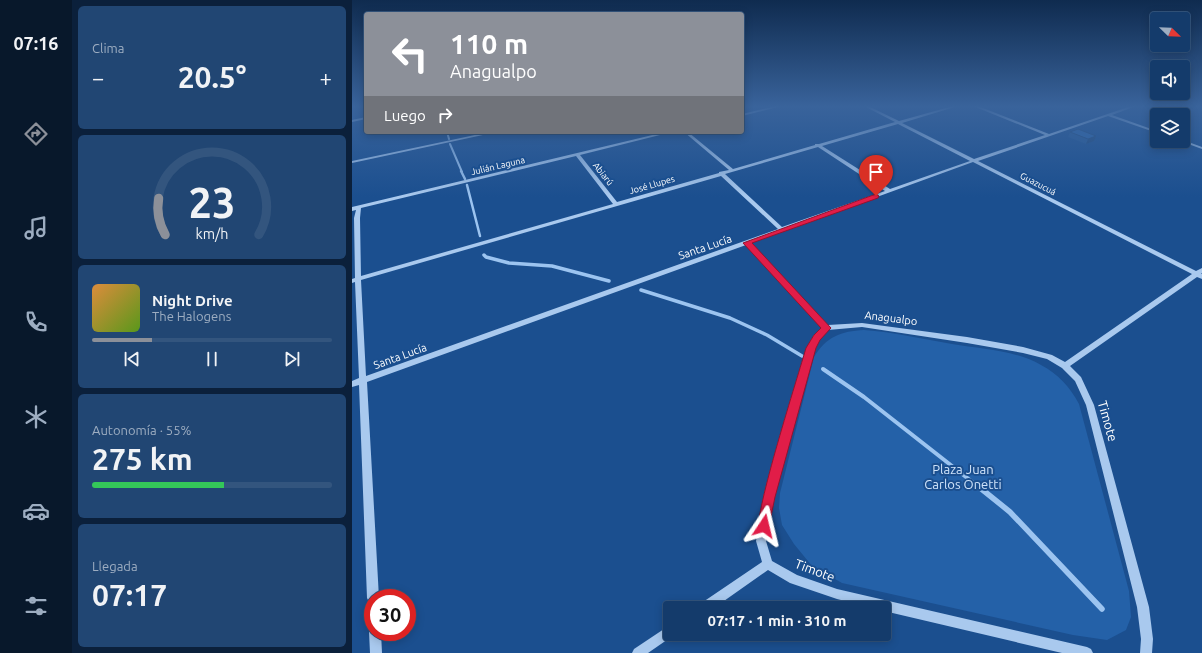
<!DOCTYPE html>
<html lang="es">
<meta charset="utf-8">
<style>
body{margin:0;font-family:Ubuntu,sans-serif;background:#214673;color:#f1f3f6;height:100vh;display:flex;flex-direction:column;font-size:15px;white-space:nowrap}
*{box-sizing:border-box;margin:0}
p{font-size:13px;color:#9dadc1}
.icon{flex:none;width:22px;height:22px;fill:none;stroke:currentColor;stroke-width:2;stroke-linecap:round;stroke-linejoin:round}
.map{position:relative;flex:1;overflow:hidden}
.details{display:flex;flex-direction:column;gap:6px;padding:6px;background:#0b203b;width:280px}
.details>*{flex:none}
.top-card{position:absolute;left:12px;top:12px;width:380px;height:122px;border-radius:4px;box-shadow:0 2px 10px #0003,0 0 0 1px #33557e;background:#8c9099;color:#fff;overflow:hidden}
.needle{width:26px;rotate:113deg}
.tools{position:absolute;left:798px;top:12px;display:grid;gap:8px}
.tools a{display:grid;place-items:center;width:40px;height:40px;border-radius:4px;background:#143b6b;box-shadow:0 2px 10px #0003,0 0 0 1px #33557e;font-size:20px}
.speed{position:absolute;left:12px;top:589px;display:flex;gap:8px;font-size:20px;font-weight:700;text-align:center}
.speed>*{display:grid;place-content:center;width:52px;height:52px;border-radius:50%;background:#143b6b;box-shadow:0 2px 10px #0003,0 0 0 1px #33557e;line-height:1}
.speed .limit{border:6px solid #d22;background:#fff;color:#111}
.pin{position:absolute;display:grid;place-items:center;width:34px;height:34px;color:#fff;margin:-41px -17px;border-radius:50% 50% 50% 0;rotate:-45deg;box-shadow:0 0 4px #0007}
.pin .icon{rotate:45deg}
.me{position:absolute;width:44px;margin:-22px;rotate:10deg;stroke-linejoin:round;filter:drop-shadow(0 0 3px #0008)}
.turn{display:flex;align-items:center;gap:14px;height:84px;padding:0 20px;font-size:18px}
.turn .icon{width:52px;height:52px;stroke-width:2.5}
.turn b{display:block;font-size:28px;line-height:34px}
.then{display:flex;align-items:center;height:38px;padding:0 20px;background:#0003;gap:8px;font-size:15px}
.big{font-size:30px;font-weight:700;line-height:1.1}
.details .tile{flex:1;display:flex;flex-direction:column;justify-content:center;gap:6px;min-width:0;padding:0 14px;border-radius:6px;background:#214673}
.details .dial{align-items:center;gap:0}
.dial svg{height:104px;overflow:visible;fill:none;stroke:#33557e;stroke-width:7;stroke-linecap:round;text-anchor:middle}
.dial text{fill:#f1f3f6;stroke:none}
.song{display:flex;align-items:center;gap:12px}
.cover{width:48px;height:48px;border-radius:6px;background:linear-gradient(135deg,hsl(30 70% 55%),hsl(90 70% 35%))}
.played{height:4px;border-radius:2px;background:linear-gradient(90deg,#8c9099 25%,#33557e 25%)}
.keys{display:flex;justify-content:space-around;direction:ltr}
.heat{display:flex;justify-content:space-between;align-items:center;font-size:22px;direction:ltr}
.charge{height:6px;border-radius:3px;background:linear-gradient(90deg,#34c759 55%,#33557e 0)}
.trip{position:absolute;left:311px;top:601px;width:228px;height:40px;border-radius:4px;background:#143b6b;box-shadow:0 2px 10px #0003,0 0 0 1px #33557e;font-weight:700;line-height:40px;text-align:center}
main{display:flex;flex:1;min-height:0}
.dock{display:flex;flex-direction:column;width:72px;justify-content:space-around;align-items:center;background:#08182b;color:#9dadc1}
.dock .icon{width:28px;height:28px}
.dock .selected{color:#8c9099}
.dock b{font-size:18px;color:#f1f3f6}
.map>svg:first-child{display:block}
.green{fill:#2461a8}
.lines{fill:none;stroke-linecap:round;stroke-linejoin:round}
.stream-far4{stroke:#9cc4f0;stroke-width:2}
.stream-far3{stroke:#9cc4f0;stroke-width:2.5}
.stream-far2{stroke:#9cc4f0;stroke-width:3.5}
.stream-far1{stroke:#9cc4f0;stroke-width:4}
.stream{stroke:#9cc4f0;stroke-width:5.5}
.minor{fill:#a9c9ee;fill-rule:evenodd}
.wall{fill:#245895}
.shaded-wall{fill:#1d4779}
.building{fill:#2a66ad;stroke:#1d4779}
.route{fill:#e11d48;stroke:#92132f}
.labels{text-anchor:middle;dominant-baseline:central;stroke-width:4;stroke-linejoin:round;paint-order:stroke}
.far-street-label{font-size:9px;fill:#fff;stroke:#1b4f8f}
.street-label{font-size:11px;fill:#fff;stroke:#1b4f8f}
.near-street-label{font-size:13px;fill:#fff;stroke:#1b4f8f}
.near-park-label{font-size:13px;fill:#cfe3fa;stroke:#1b4f8f}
</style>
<main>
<nav class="dock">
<b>07:16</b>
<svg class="icon selected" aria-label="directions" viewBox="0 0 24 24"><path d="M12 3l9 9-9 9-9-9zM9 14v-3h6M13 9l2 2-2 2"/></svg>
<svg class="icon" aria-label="music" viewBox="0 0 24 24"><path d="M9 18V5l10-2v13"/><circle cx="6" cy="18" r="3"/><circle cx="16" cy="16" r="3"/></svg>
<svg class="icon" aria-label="phone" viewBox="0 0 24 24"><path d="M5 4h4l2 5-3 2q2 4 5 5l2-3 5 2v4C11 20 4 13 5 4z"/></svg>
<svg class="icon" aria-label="climate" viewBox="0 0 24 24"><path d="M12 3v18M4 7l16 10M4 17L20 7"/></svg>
<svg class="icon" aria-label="car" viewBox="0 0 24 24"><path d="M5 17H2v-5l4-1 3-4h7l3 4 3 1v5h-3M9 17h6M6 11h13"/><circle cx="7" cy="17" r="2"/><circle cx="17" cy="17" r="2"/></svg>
<svg class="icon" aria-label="filters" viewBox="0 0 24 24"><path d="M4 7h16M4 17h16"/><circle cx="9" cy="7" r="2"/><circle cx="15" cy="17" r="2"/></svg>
</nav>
<section class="details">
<div class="tile"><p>Clima</p>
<div class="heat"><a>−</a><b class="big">20.5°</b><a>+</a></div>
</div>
<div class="tile dial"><svg viewBox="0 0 100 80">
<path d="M14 69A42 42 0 1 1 86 69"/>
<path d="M14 69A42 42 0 0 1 9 41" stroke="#8c9099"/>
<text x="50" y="56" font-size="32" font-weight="700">23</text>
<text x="50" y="72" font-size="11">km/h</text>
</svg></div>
<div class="tile">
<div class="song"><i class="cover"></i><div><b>Night Drive</b><p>The Halogens</p></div></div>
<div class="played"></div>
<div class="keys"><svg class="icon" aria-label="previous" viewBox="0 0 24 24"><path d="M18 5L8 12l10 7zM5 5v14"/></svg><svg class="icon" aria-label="pause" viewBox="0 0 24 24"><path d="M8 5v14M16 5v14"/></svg><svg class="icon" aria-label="next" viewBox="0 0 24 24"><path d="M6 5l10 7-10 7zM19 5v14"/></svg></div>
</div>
<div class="tile"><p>Autonomía · 55%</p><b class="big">275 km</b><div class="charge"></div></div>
<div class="tile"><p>Llegada</p><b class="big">07:17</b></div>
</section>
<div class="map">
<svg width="850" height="653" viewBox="0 0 850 653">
<rect width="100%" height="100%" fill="#1b4f8f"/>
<!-- green -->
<path class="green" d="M512,330C541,332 571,339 600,344C629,349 663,350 689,365C706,374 718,387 727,404L777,591L779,617L774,630L755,640L721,635L490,583L460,566L442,544L430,525L427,508L428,493L462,357C474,337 489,331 512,330Z"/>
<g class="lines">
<!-- stream-far4 -->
<path class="stream-far4" d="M95,132L97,139
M98,144L110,172"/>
<!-- stream-far3 -->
<path class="stream-far3" d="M109,171L113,179
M115,185L128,236"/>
<!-- stream-far2 -->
<path class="stream-far2" d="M132,255L134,257L157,263L200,266L257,281
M289,290L378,318L415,335L450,356"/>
<!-- stream-far1 -->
<path class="stream-far1" d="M471,369L512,397L628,488"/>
<!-- stream -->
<path class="stream" d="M627,487L658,512L750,609"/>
<!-- minor -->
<path class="minor" d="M424,106H430L390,116V114Z
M512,106H516L547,121L601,106H606L550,123L622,159L693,135L621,106H626L697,134L779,106H784L760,115L805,131V133L756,116L626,161L844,271L850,268V273L849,274H850V279L845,277L718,366L729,377L742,405L797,607L801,639L800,653H788L789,639L785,607L734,405L723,381L710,368L695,359L671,353L615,343L510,327L476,330L468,339L463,348L422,497L414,541L420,561L445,575L485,589L735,647L739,649L741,653H710L532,611V608H521L485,599L438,583L416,570L362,608H346L348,604L410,562L404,541L412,497L455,348L462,335L470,328L394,245L15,382L27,598H21V604L17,602L15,598L7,385L0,387V381L7,378L3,282L0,283V279L3,278L2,218L4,210L0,211V207L313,132H320L228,155L265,202L367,173V172L377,170L332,132H336L381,169L463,145V144H467L543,122ZM546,124L618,161L538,189L470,146ZM466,147L533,191L430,227L373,174ZM224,156L261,204L9,276L8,218L9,208ZM621,162L840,274L713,362L700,355L671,347L615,337L510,323L476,325L398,243ZM369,176L426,229L14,376L9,280Z
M14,117V119L0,122V120Z
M137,132H145L0,163V161Z
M831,140L850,147V149L828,141H831Z
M318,625V634H323L322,635L296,653H280L282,649Z
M21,627V632H29L30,653H18L17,632L19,628Z"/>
</g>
<!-- wall -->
<path class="wall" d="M718,132L744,136L742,141L734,144L716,137Z"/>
<!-- shaded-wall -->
<path class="shaded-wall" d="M744,136L742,141L734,144L736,139Z"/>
<!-- building -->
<path class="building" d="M726,129L744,136L736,139L718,132Z"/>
<!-- sky -->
<linearGradient id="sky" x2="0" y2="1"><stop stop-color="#0f2b4f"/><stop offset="0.54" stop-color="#39639b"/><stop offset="1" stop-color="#39639b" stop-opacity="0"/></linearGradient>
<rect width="850" height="197" fill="url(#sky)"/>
<!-- route -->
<path class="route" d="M524,194L527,196L526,198L400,243L479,328L468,340L464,348L423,497L416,531L412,532L407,531C401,516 447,373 454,348L462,335L469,328L391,243Z"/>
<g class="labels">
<!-- far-street labels -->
<g class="far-street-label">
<text transform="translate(146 166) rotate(-13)">Julián Laguna</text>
<text transform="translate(251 174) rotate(52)">Abiarú</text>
<text transform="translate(686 184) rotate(27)">Guazucuá</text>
<text transform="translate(300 185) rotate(-16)">José Llupes</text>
</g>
<!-- street labels -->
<g class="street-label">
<text transform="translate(353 247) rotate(-19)">Santa Lucía</text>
<text transform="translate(539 318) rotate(7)">Anagualpo</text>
<text transform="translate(48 356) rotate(-20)">Santa Lucía</text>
</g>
<!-- near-street labels -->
<g class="near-street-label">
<text transform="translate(756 421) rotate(74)">Timote</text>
<text transform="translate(463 570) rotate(21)">Timote</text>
</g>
<!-- near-park labels -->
<g class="near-park-label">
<text x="611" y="469">Plaza Juan<tspan x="611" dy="15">Carlos Onetti</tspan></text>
</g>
</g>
</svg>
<div class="tools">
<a><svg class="needle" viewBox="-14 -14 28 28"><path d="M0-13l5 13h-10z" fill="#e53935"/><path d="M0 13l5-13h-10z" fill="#9dadc1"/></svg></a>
<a><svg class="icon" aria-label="sound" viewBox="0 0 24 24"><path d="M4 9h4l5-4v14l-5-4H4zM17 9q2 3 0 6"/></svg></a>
<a><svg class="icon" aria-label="layers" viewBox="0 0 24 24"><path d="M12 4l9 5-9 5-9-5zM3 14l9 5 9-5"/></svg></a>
</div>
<div class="speed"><div class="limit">30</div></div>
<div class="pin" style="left:524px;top:196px;background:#d93025"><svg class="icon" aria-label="arrive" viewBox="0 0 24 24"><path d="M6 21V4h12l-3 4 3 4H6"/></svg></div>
<svg class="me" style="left:412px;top:526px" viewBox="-20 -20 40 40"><path d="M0-17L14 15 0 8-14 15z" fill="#e11d48" stroke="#fff" stroke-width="4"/></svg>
<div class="trip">07:17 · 1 min · 310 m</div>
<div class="top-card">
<div class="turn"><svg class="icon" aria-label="left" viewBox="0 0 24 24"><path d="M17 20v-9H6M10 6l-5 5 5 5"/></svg><div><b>110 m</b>Anagualpo</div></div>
<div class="then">Luego<svg class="icon" aria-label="right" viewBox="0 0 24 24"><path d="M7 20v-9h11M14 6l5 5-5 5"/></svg></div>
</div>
</div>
</main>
